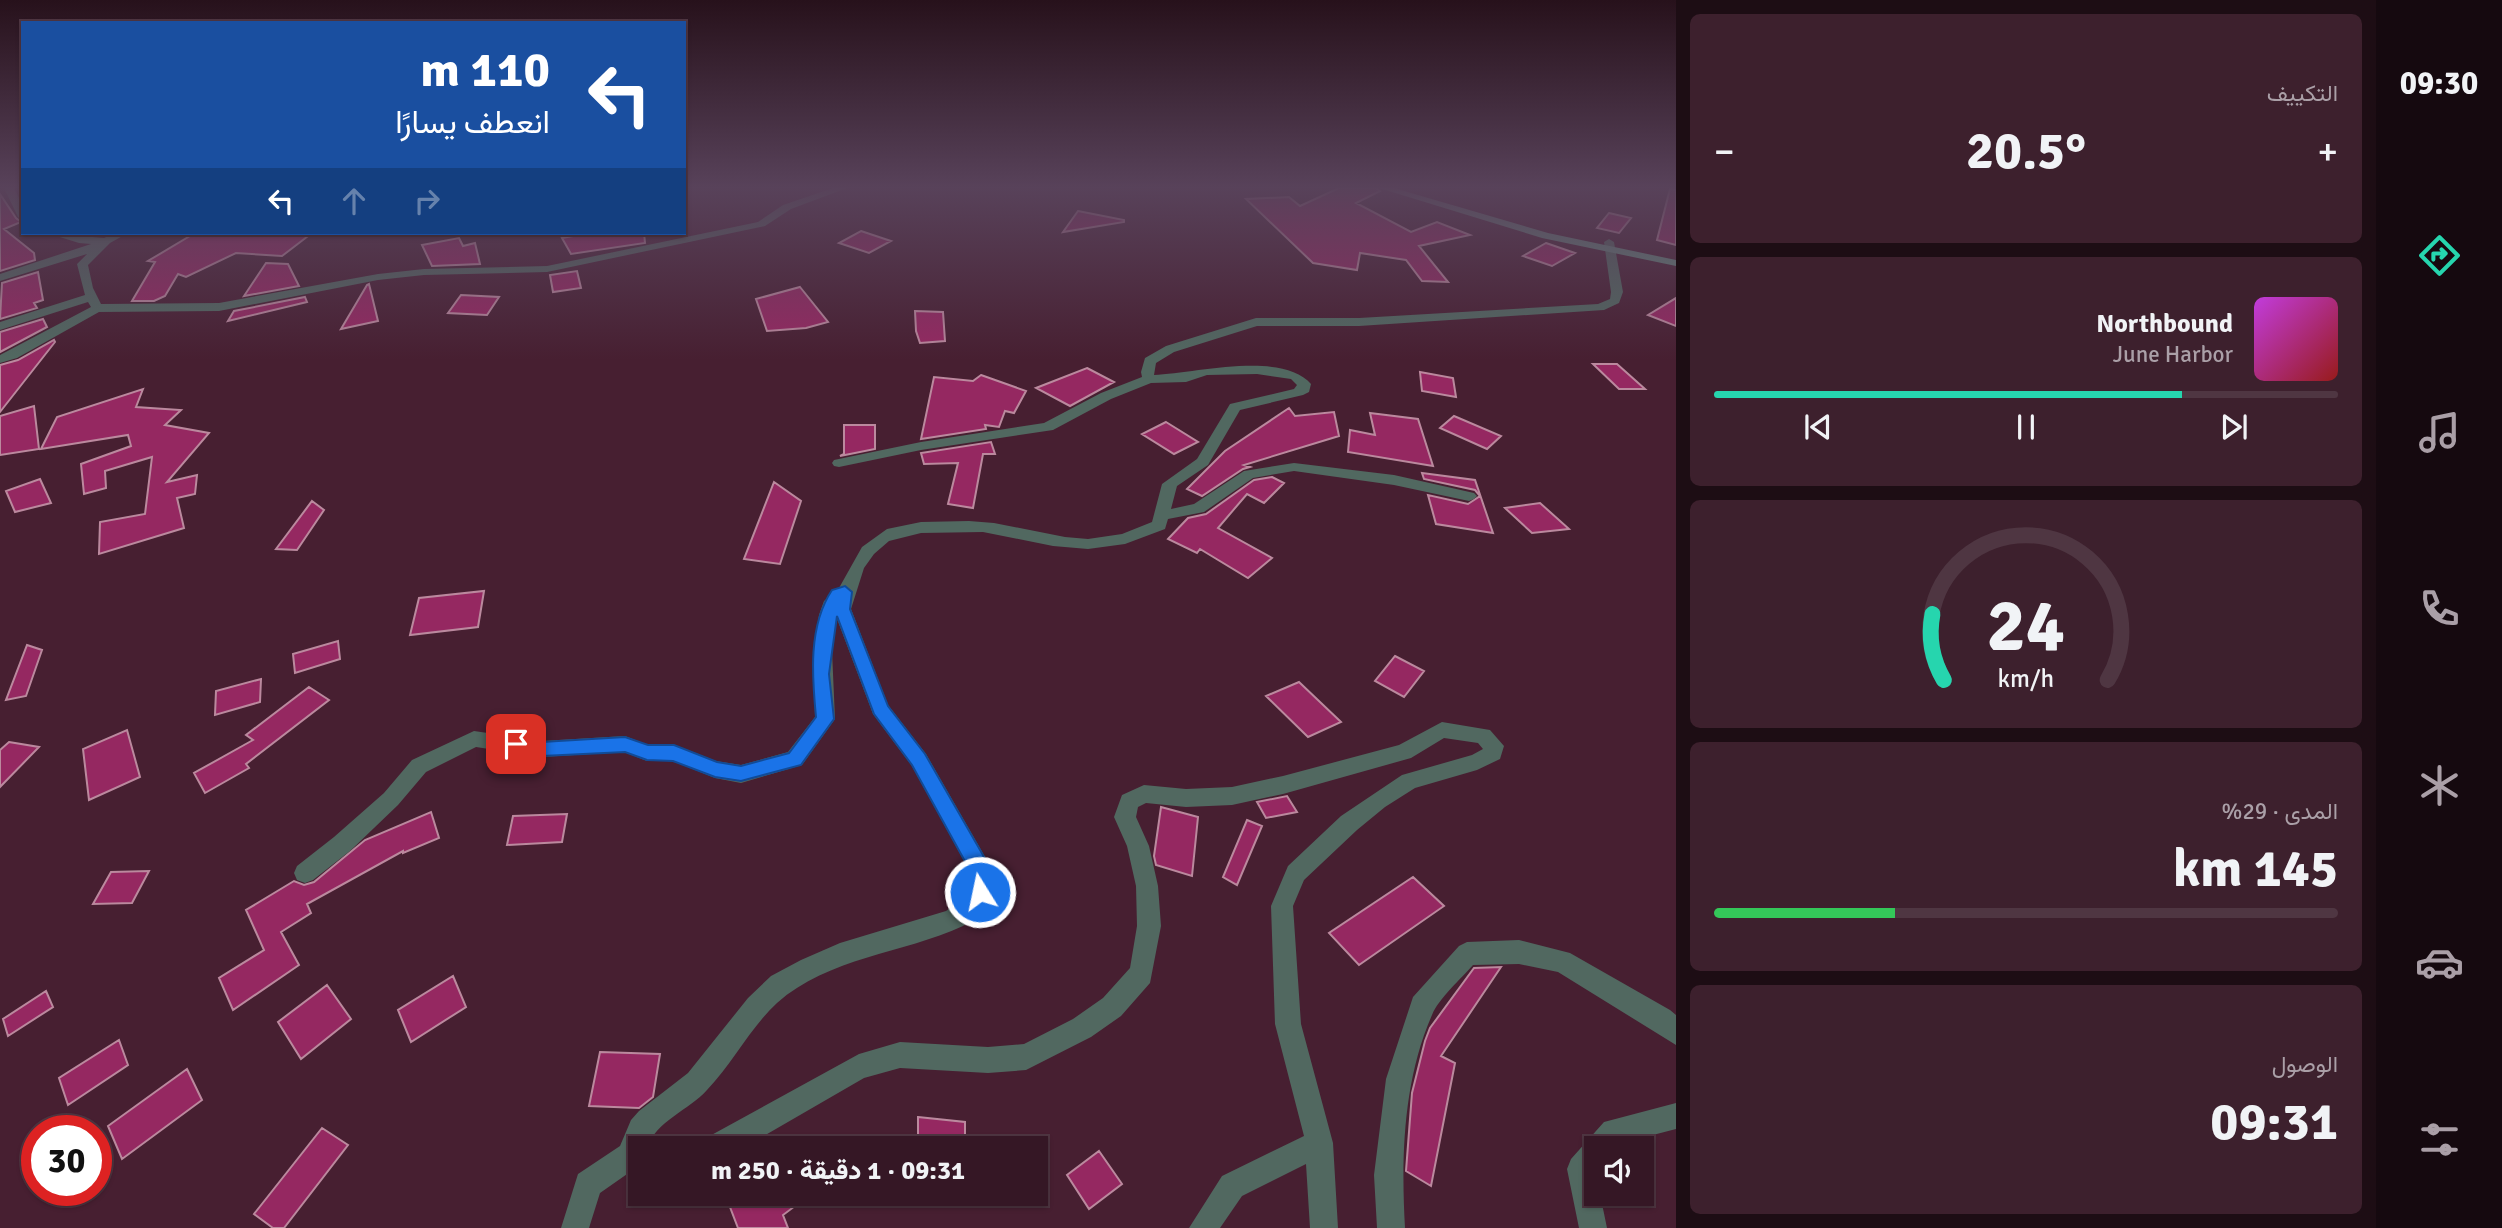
<!DOCTYPE html>
<html lang="ar">
<meta charset="utf-8">
<style>
body{margin:0;font-family:Signika,Vazirmatn,sans-serif;background:#3d202d;color:#f1f3f6;direction:rtl;height:100vh;display:flex;flex-direction:column;font-size:26px;white-space:nowrap}
*{box-sizing:border-box;margin:0}
p{font-size:23px;color:#aa9fa7}
.icon{flex:none;width:38px;height:38px;fill:none;stroke:currentColor;stroke-width:2;stroke-linecap:round;stroke-linejoin:round}
.map{position:relative;flex:1;overflow:hidden;direction:ltr}
.drawer{display:flex;flex-direction:column;gap:14px;padding:14px;background:#1d0d14;width:700px}
.drawer>*{flex:none}
.top-card{position:absolute;left:21px;top:21px;width:665px;height:214px;border-radius:0px;box-shadow:0 2px 5px #0004,0 0 0 2px #4f3642;direction:rtl;background:#1a4fa0;color:#fff;overflow:hidden}
.tools{position:absolute;left:1584px;top:1136px;display:grid;gap:14px}
.tools a{display:grid;place-items:center;width:70px;height:70px;border-radius:0px;background:#351725;box-shadow:0 2px 5px #0004,0 0 0 2px #4f3642;font-size:35px}
.speed{position:absolute;left:21px;top:1115px;display:flex;gap:14px;font-size:35px;font-weight:700;text-align:center}
.speed>*{display:grid;place-content:center;width:91px;height:91px;border-radius:50%;background:#351725;box-shadow:0 2px 5px #0004,0 0 0 2px #4f3642;line-height:1}
.speed .limit{border:10px solid #d22;background:#fff;color:#111}
.pin{position:absolute;display:grid;place-items:center;width:60px;height:60px;color:#fff;margin:-30px;border-radius:14px;box-shadow:0 4px 10px #0006}
.me{position:absolute;width:77px;margin:-38px;rotate:350deg;stroke-linejoin:round;filter:drop-shadow(0 0 5px #0008)}
.turn{display:flex;align-items:center;gap:24px;height:147px;padding:0 21px;font-size:32px}
.turn .icon{width:91px;height:91px;stroke-width:2.5}
.turn b{display:block;font-size:49px;line-height:60px}
.lanes{display:flex;align-items:center;height:66px;padding:0 21px;background:#0003;justify-content:center;gap:35px;direction:ltr}
.lanes .off{opacity:.35}
.big{font-size:52px;font-weight:800;line-height:1.1}
.drawer .tile{flex:1;display:flex;flex-direction:column;justify-content:center;gap:10px;min-width:0;padding:0 24px;border-radius:10px;background:#3d202d}
.drawer .dial{align-items:center;gap:0}
.dial svg{height:182px;overflow:visible;fill:none;stroke:#4f3642;stroke-width:7;stroke-linecap:round;text-anchor:middle}
.dial text{fill:#f1f3f6;stroke:none}
.song{display:flex;align-items:center;gap:21px}
.cover{width:84px;height:84px;border-radius:10px;background:linear-gradient(135deg,hsl(290 70% 55%),hsl(0 70% 35%))}
.played{height:7px;border-radius:4px;background:linear-gradient(90deg,#26d5ae 75%,#4f3642 75%)}
.keys{display:flex;justify-content:space-around;direction:ltr}
.heat{display:flex;justify-content:space-between;align-items:center;font-size:38px;direction:ltr}
.charge{height:10px;border-radius:5px;background:linear-gradient(90deg,#34c759 29%,#4f3642 0)}
.trip{position:absolute;left:628px;top:1136px;width:420px;height:70px;border-radius:0px;background:#351725;box-shadow:0 2px 5px #0004,0 0 0 2px #4f3642;font-weight:800;line-height:70px;text-align:center;direction:rtl}
main{display:flex;flex:1;min-height:0}
.tab-bar{display:flex;flex-direction:column;width:126px;justify-content:space-around;align-items:center;background:#15090f;color:#aa9fa7}
.tab-bar .icon{width:49px;height:49px}
.tab-bar .selected{color:#26d5ae}
.tab-bar b{font-size:32px;color:#f1f3f6}
.map>svg:first-child{display:block}
.building{fill:#952861;stroke:#bb899e;stroke-width:2}
.lines{fill:none;stroke-linecap:round;stroke-linejoin:round}
.minor{fill:#516860;fill-rule:evenodd}
.secondary{fill:#63887c;fill-rule:evenodd}
.route{fill:#1a73e8;stroke:#114b97;stroke-width:2}
</style>
<main>
<nav class="tab-bar">
<b>09:30</b>
<svg class="icon selected" aria-label="directions" viewBox="0 0 24 24"><path d="M12 3l9 9-9 9-9-9zM9 14v-3h6M13 9l2 2-2 2"/></svg>
<svg class="icon" aria-label="music" viewBox="0 0 24 24"><path d="M9 18V5l10-2v13"/><circle cx="6" cy="18" r="3"/><circle cx="16" cy="16" r="3"/></svg>
<svg class="icon" aria-label="phone" viewBox="0 0 24 24"><path d="M5 4h4l2 5-3 2q2 4 5 5l2-3 5 2v4C11 20 4 13 5 4z"/></svg>
<svg class="icon" aria-label="climate" viewBox="0 0 24 24"><path d="M12 3v18M4 7l16 10M4 17L20 7"/></svg>
<svg class="icon" aria-label="car" viewBox="0 0 24 24"><path d="M5 17H2v-5l4-1 3-4h7l3 4 3 1v5h-3M9 17h6M6 11h13"/><circle cx="7" cy="17" r="2"/><circle cx="17" cy="17" r="2"/></svg>
<svg class="icon" aria-label="filters" viewBox="0 0 24 24"><path d="M4 7h16M4 17h16"/><circle cx="9" cy="7" r="2"/><circle cx="15" cy="17" r="2"/></svg>
</nav>
<section class="drawer">
<div class="tile"><p>التكييف</p>
<div class="heat"><a>−</a><b class="big">20.5°</b><a>+</a></div>
</div>
<div class="tile">
<div class="song"><i class="cover"></i><div><b>Northbound</b><p>June Harbor</p></div></div>
<div class="played"></div>
<div class="keys"><svg class="icon" aria-label="previous" viewBox="0 0 24 24"><path d="M18 5L8 12l10 7zM5 5v14"/></svg><svg class="icon" aria-label="pause" viewBox="0 0 24 24"><path d="M8 5v14M16 5v14"/></svg><svg class="icon" aria-label="next" viewBox="0 0 24 24"><path d="M6 5l10 7-10 7zM19 5v14"/></svg></div>
</div>
<div class="tile dial"><svg viewBox="0 0 100 80">
<path d="M14 69A42 42 0 1 1 86 69"/>
<path d="M14 69A42 42 0 0 1 9 40" stroke="#26d5ae"/>
<text x="50" y="56" font-size="32" font-weight="700">24</text>
<text x="50" y="72" font-size="11">km/h</text>
</svg></div>
<div class="tile"><p>المدى · 29%</p><b class="big">145 km</b><div class="charge"></div></div>
<div class="tile"><p>الوصول</p><b class="big">09:31</b></div>
</section>
<div class="map">
<svg width="1676" height="1228" viewBox="0 0 1676 1228">
<rect width="100%" height="100%" fill="#471f31"/>
<!-- building -->
<path class="building" d="M1339,188H1376L1380,191L1356,203L1411,232L1437,222L1470,235L1419,246L1448,282L1422,281L1406,260L1360,253L1357,270L1313,263L1246,199L1289,197L1300,206Z
M1670,189L1676,190V245L1657,240Z
M0,194L16,218L21,222L4,229L34,253L35,260L0,271Z
M1078,211L1124,220V222L1063,232Z
M1609,213L1631,218L1619,233L1597,228Z
M861,231L891,241L869,253L839,243Z
M195,233H312L282,256L236,253L186,277L178,274L165,296L154,301H132L155,262L148,261Z
M590,233H644L645,243L571,254L562,238Z
M459,238L463,246L475,243L480,264L432,266L422,245Z
M1546,243L1575,253L1552,266L1523,256Z
M266,263L288,264L299,286L244,296Z
M577,271L581,288L553,292L550,275Z
M38,272L43,300L34,303L37,308L0,319L2,283Z
M369,284L378,321L341,329L367,285Z
M800,287L828,322L806,328L767,331L756,299Z
M461,295L499,297L487,315L448,313Z
M305,297L307,302L228,321L234,311Z
M1676,298V326L1648,315Z
M915,311L943,312L945,341L920,343L916,331Z
M43,319L47,327L0,352V332Z
M54,340L55,342L0,412V365L18,360Z
M1593,364H1617L1645,389H1619Z
M1087,368L1114,382L1070,406L1036,388Z
M1420,372L1453,378L1456,397L1422,391Z
M981,375L1026,391L1014,413L1005,411L999,427L985,425L986,429L921,439L934,377L973,381Z
M143,389L136,407L181,410L165,425L209,433L167,482L197,475L195,494L177,498L184,528L99,554L100,522L145,514L152,457L105,471L106,488L84,494L81,464L131,446L128,435L41,449L57,417Z
M34,406L39,449L0,455V416Z
M1289,408L1295,416L1334,412L1339,436L1244,465L1250,467L1243,469L1202,496L1187,489L1225,451Z
M1370,413L1418,419L1433,466L1348,452L1350,430L1375,435Z
M1454,416L1501,436L1487,449L1440,428Z
M1166,422L1198,442L1174,454L1142,434Z
M844,425H875V449L840,456L844,454Z
M991,442L995,454H983L973,508L948,504L958,463L924,464L921,453Z
M1422,473L1475,480L1493,533L1436,524L1428,495L1468,504L1480,496L1475,490L1424,479Z
M1272,477L1284,483L1264,503L1247,494L1218,528L1272,558L1248,578L1200,549L1197,553L1168,539L1188,518L1206,514L1254,480Z
M40,479L51,503L15,512L6,491Z
M774,482L801,501L780,564L744,559Z
M312,501L324,510L297,550L276,549Z
M1540,503L1569,529L1532,533L1505,508Z
M484,591L478,627L410,635L419,598Z
M338,641L340,659L295,673L293,654Z
M27,645L42,650L26,696L6,700Z
M1395,656L1424,671L1404,697L1375,681Z
M261,679L260,702L215,715L216,691Z
M1299,682L1341,722L1308,737L1266,696Z
M309,687L329,700L246,764L249,768L205,793L194,773L253,740L246,735Z
M127,730L140,777L89,800L83,749Z
M9,742L39,747L0,787V750Z
M1287,796L1297,812L1266,818L1257,802Z
M1161,807L1198,817L1192,876L1156,865L1154,856Z
M431,812L439,838L403,853V851L307,904L311,913L281,932L299,965L233,1010L219,978L264,950L246,910L294,881L304,885L314,882L365,840Z
M567,814L562,842L507,845L513,816Z
M1247,820L1262,826L1237,885L1223,877Z
M149,871L132,903L93,904L111,872Z
M1413,877L1444,906L1359,965L1329,933Z
M1501,967L1441,1056L1455,1063L1431,1186L1406,1171L1412,1093L1425,1041L1430,1028L1474,968Z
M453,976L466,1007L411,1042L398,1010Z
M327,985L351,1019L301,1059L278,1022Z
M46,991L53,1007L8,1036L3,1019Z
M119,1040L128,1065L68,1105L59,1078Z
M600,1052L660,1054L653,1097L639,1108L589,1106Z
M187,1069L202,1100L122,1159L108,1126Z
M918,1117L965,1122V1148L918,1145Z
M322,1128L348,1145L284,1228H273L254,1214Z
M1099,1151L1122,1184L1089,1209L1067,1175Z
M725,1194H811L783,1215L788,1228H738Z"/>
<g class="lines">
<!-- minor -->
<path class="minor" d="M4,188H14L23,206V220L18,217Z
M833,188H847L791,209L765,226L547,272L424,275L378,280L219,311L99,312L17,358L0,363V355L91,307L88,302L0,330V322L85,295L77,264L87,254L0,281V274L91,244L79,243L47,233L104,238L115,233H128L110,243L88,265L93,288L101,304L219,303L378,274L424,269L547,266L758,222L783,205Z
M1609,239L1614,242L1623,292L1619,303L1604,310L1359,326H1257L1174,352L1156,363L1154,375C1193,374 1282,350 1311,384L1309,392L1303,395L1240,410L1208,465L1177,486L1171,509L1194,504L1244,471L1294,463L1394,475L1474,493L1477,496L1474,499L1469,501L1394,485L1294,471L1253,478L1204,512L1168,519L1165,529L1125,544L1088,549L1053,546L983,532L921,533L889,541L874,554L864,568L851,609L888,705L926,754L992,869L995,876C990,897 982,915 963,926C902,954 829,957 777,1003C750,1028 733,1063 707,1090C689,1110 656,1121 647,1148H640V1165L600,1193L589,1228H561L578,1174L620,1146L631,1120L639,1111L688,1073L748,998L771,976L801,960L840,943L946,911C960,902 968,893 973,877L912,766L873,714L836,616L832,651L835,719L802,765L741,783L715,778L673,761H647L624,752L542,757L476,747L426,772L398,805L350,851L313,880L305,883L297,880L294,873L297,866L334,837L384,793L412,760L474,731L542,741L625,736L648,745H674L716,761L741,765L788,752L815,717L813,651L819,615L824,601L839,588L862,547L887,529L921,522L969,521L994,523L1065,537L1088,539L1122,534L1152,522L1162,484L1197,459L1230,404L1294,389L1297,385L1291,379L1257,374L1207,375L1186,382L1151,383L1111,399L1053,430L921,450L839,467L834,466L832,463L834,460L921,442L1044,423L1101,393L1142,377L1141,372L1145,358L1166,346L1256,318H1359L1598,304L1610,299L1611,292L1604,242Z
M1442,722L1490,730L1504,746L1500,759L1477,770L1415,788L1385,807L1357,830L1304,880L1293,906L1301,1024L1333,1143L1338,1228H1310L1306,1164L1242,1196L1220,1228H1189L1222,1176L1304,1136L1275,1024L1271,906L1288,866L1341,816L1402,775L1472,755L1483,749L1478,743L1444,738L1411,758L1283,794L1232,805L1186,807L1146,803L1138,807L1136,817L1149,846L1158,886L1161,926L1150,983L1121,1016L1091,1037L1026,1070L988,1073L900,1068L864,1078L743,1148H702L706,1138L859,1054L900,1042L988,1047L1024,1044L1073,1019L1103,998L1130,968L1137,926L1136,886L1127,846L1114,817L1122,795L1144,785L1186,789L1232,787L1283,776L1399,745Z
M1519,940L1570,953L1670,1010L1676,1015V1045L1558,972L1519,964L1473,965C1460,980 1439,998 1432,1015C1403,1081 1401,1158 1405,1228H1377L1374,1175L1386,1079L1413,997L1459,946L1467,942Z
M1676,1103V1129L1622,1143L1618,1148H1596V1194H1600L1607,1228H1579L1567,1169L1571,1159L1604,1122Z"/>
<!-- secondary -->
<path class="secondary" d="M1379,188H1394L1548,233L1676,260V266L1542,238Z"/>
</g>
<!-- sky -->
<linearGradient id="sky" x2="0" y2="1"><stop stop-color="#27111b"/><stop offset="0.52" stop-color="#58425a"/><stop offset="1" stop-color="#58425a" stop-opacity="0"/></linearGradient>
<rect width="1676" height="360" fill="url(#sky)"/>
<!-- route -->
<path class="route" d="M845,586L852,592L850,609L888,706L925,754L991,869L994,876L987,899L980,902L973,899L970,892L973,876L912,765L874,714L837,616L829,674L834,719L801,765L741,781L715,777L673,761L647,760L625,752L542,756L510,749L507,744L510,738L516,736L542,742L625,737L648,745H674L717,762L741,766L789,753L816,717C812,676 808,626 832,590Z"/>
</svg>
<div class="tools">
<a><svg class="icon" aria-label="sound" viewBox="0 0 24 24"><path d="M4 9h4l5-4v14l-5-4H4zM17 9q2 3 0 6"/></svg></a>
</div>
<div class="speed"><div class="limit">30</div></div>
<div class="pin" style="left:516px;top:744px;background:#d93025"><svg class="icon" aria-label="arrive" viewBox="0 0 24 24"><path d="M6 21V4h12l-3 4 3 4H6"/></svg></div>
<svg class="me" style="left:980px;top:892px" viewBox="-20 -20 40 40"><circle r="17" fill="#1a73e8" stroke="#fff" stroke-width="3"/><path d="M0-11L8 9 0 5-8 9z" fill="#fff"/></svg>
<div class="trip">09:31 · 1 دقيقة · 250 m</div>
<div class="top-card">
<div class="turn"><svg class="icon" aria-label="left" viewBox="0 0 24 24"><path d="M17 20v-9H6M10 6l-5 5 5 5"/></svg><div><b>110 m</b>انعطف يسارًا</div></div>
<div class="lanes"><svg class="icon" aria-label="left" viewBox="0 0 24 24"><path d="M17 20v-9H6M10 6l-5 5 5 5"/></svg><svg class="icon off" aria-label="ahead" viewBox="0 0 24 24"><path d="M12 20V5M6 11l6-6 6 6"/></svg><svg class="icon off" aria-label="right" viewBox="0 0 24 24"><path d="M7 20v-9h11M14 6l5 5-5 5"/></svg></div>
</div>
</div>
</main>
